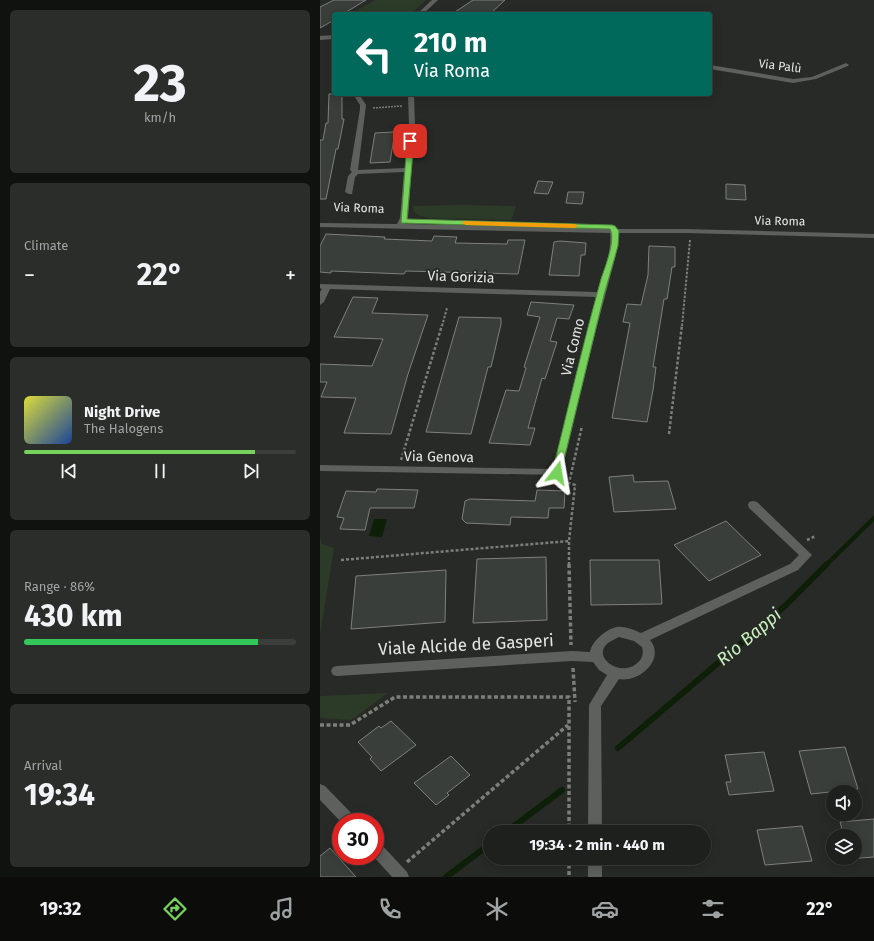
<!DOCTYPE html>
<meta charset="utf-8">
<style>
body{margin:0;font-family:"Fira Sans",sans-serif;background:#2a2d29;color:#f1f3f6;height:100vh;display:flex;flex-direction:column;font-size:15px;white-space:nowrap}
*{box-sizing:border-box;margin:0}
p{font-size:13px;color:#a0a3a3}
.icon{flex:none;width:22px;height:22px;fill:none;stroke:currentColor;stroke-width:2;stroke-linecap:round;stroke-linejoin:round}
.map{position:relative;flex:1;overflow:hidden}
.panel{display:flex;flex-direction:column;gap:10px;padding:10px;background:#10120f;width:320px}
.panel>*{flex:none}
.hud{position:absolute;left:12px;top:12px;width:380px;height:84px;border-radius:4px;box-shadow:0 2px 10px #0003,0 0 0 1px #3b3e3b;background:#00695c;color:#fff;overflow:hidden}
.tools{position:absolute;left:506px;top:785px;display:grid;gap:8px}
.tools a{display:grid;place-items:center;width:36px;height:36px;border-radius:50%;background:#1d201c;box-shadow:0 2px 10px #0003,0 0 0 1px #3b3e3b;font-size:20px}
.speed{position:absolute;left:12px;top:813px;display:flex;gap:8px;font-size:20px;font-weight:700;text-align:center}
.speed>*{display:grid;place-content:center;width:52px;height:52px;border-radius:50%;background:#1d201c;box-shadow:0 2px 10px #0003,0 0 0 1px #3b3e3b;line-height:1}
.speed .limit{border:6px solid #d22;background:#fff;color:#111}
.pin{position:absolute;display:grid;place-items:center;width:34px;height:34px;color:#fff;margin:-17px;border-radius:8px;box-shadow:0 2px 6px #0006}
.me{position:absolute;width:44px;margin:-22px;rotate:14deg;stroke-linejoin:round;filter:drop-shadow(0 0 3px #0008)}
.turn{display:flex;align-items:center;gap:14px;height:84px;padding:0 16px;font-size:18px}
.turn .icon{width:52px;height:52px;stroke-width:2.5}
.turn b{display:block;font-size:28px;line-height:34px}
.big{font-size:30px;font-weight:700;line-height:1.1}
.panel .tile{flex:1;display:flex;flex-direction:column;justify-content:center;gap:6px;min-width:0;padding:0 14px;border-radius:6px;background:#2a2d29}
.panel .dial{align-items:center;gap:0}
.dial b{font-size:52px;line-height:1}
.song{display:flex;align-items:center;gap:12px}
.cover{width:48px;height:48px;border-radius:6px;background:linear-gradient(135deg,hsl(60 70% 55%),hsl(220 70% 35%))}
.played{height:4px;border-radius:2px;background:linear-gradient(90deg,#76d25a 85%,#3b3e3b 85%)}
.keys{display:flex;justify-content:space-around;direction:ltr}
.heat{display:flex;justify-content:space-between;align-items:center;font-size:22px;direction:ltr}
.charge{height:6px;border-radius:3px;background:linear-gradient(90deg,#34c759 86%,#3b3e3b 0)}
.trip{position:absolute;left:163px;top:825px;width:228px;height:40px;border-radius:20px;background:#1d201c;box-shadow:0 2px 10px #0003,0 0 0 1px #3b3e3b;font-weight:700;line-height:40px;text-align:center}
.tabs{display:flex;height:64px;justify-content:space-around;align-items:center;background:#0c0d0b;color:#a0a3a3}
.tabs .icon{width:28px;height:28px}
.tabs .current{color:#76d25a}
.tabs b{font-size:18px;color:#f1f3f6}
main{display:flex;flex:1;min-height:0}
.map>svg:first-child{display:block}
.green{fill:#2c3b28}
.water{fill:#0e1f08}
.lines{fill:none;stroke-linecap:round;stroke-linejoin:round}
.stream-far1{stroke:#0e1f08;stroke-width:4.5}
.stream{stroke:#0e1f08;stroke-width:6}
.building{fill:#3a3e3a;stroke:#7d807c}
.path-far3{stroke:#7b7e7a;stroke-width:1.5;stroke-dasharray:2 1;stroke-linecap:butt}
.path-far2{stroke:#7b7e7a;stroke-width:2;stroke-dasharray:2.5 1.5;stroke-linecap:butt}
.path-far1{stroke:#7b7e7a;stroke-width:2.5;stroke-dasharray:3 2;stroke-linecap:butt}
.path{stroke:#7b7e7a;stroke-width:3.5;stroke-dasharray:4 2.5;stroke-linecap:butt}
.minor{fill:#5e605e;fill-rule:evenodd}
.route{fill:#76d25a;stroke:#4d883a}
.slow{fill:#f59e0b}
.labels{text-anchor:middle;dominant-baseline:central;stroke-width:4;stroke-linejoin:round;paint-order:stroke}
.far-street-label{font-size:12px;fill:#e4e6e3;stroke:#272a26}
.street-label{font-size:14px;fill:#e4e6e3;stroke:#272a26}
.near-street-label{font-size:17px;fill:#e4e6e3;stroke:#272a26}
.near-water-label{font-size:18px;font-style:italic;fill:#c8efbe;stroke:#272a26}
</style>
<main>
<section class="panel">
<div class="tile dial"><b>23</b><p>km/h</p></div>
<div class="tile"><p>Climate</p>
<div class="heat"><a>−</a><b class="big">22°</b><a>+</a></div>
</div>
<div class="tile">
<div class="song"><i class="cover"></i><div><b>Night Drive</b><p>The Halogens</p></div></div>
<div class="played"></div>
<div class="keys"><svg class="icon" aria-label="previous" viewBox="0 0 24 24"><path d="M18 5L8 12l10 7zM5 5v14"/></svg><svg class="icon" aria-label="pause" viewBox="0 0 24 24"><path d="M8 5v14M16 5v14"/></svg><svg class="icon" aria-label="next" viewBox="0 0 24 24"><path d="M6 5l10 7-10 7zM19 5v14"/></svg></div>
</div>
<div class="tile"><p>Range · 86%</p><b class="big">430 km</b><div class="charge"></div></div>
<div class="tile"><p>Arrival</p><b class="big">19:34</b></div>
</section>
<div class="map">
<svg width="554" height="877" viewBox="0 0 554 877">
<rect width="100%" height="100%" fill="#272a26"/>
<!-- green -->
<path class="green" d="M55,0H106L91,14H31Z
M140,205L196,206L191,220L111,218L100,216L94,212L93,206Z
M0,536L2,544L14,548L0,635Z
M68,693L31,720L0,718V696Z"/>
<!-- water -->
<path class="water" d="M54,519H67L62,537L49,536Z"/>
<g class="lines">
<!-- stream-far1 -->
<path class="stream-far1" d="M506,565L554,518"/>
<!-- stream -->
<path class="stream" d="M298,748L465,606L507,564
M186,832L242,790
M126,877L170,844"/>
</g>
<!-- building -->
<path class="building" d="M14,0H46L23,14H14V20L0,28V7Z
M153,0H185L170,14H132Z
M9,94H22V119H24L18,149H16L6,199H0V140H3L6,123H8Z
M73,132H75L70,162L50,163L55,133Z
M218,181L233,182L228,194L214,193Z
M406,184L425,185L426,200L406,199Z
M248,192H264L262,204L246,203Z
M6,234L65,237L64,239L112,241L114,236L137,237L135,243L187,244L188,240H205L198,274L86,271L84,274L11,271V273L0,272V246Z
M240,241L266,243L265,255H261L259,276L229,275L234,242Z
M329,246L355,247V267H352L347,299H344L333,367H336L333,390L327,422L292,418L310,323L303,322L307,304L321,305L328,275Z
M33,297L58,298L52,313L108,315L88,374L71,434L24,433L36,398L1,397L7,382H0V364L52,366L63,339L14,337Z
M211,302L254,305L249,319L237,318L230,341L237,342L225,379L222,378L208,428H215L210,445L169,443L186,390L199,391L206,368L204,367L220,317L207,315Z
M139,317L181,318V324L171,367H168L151,434L106,432Z
M313,475L314,482L348,481L356,509L294,512L289,477Z
M57,489L98,490L94,508H50L45,530L20,529L24,518L17,517L26,491L56,492Z
M217,490L245,491L244,508H229L228,518L191,517L190,525L146,523L142,519L145,501L150,499L215,501Z
M406,521L441,555L389,581L354,545Z
M226,557L227,620L153,623L157,559Z
M270,560H339L342,604L271,605Z
M126,570L125,622L31,629L36,576Z
M71,721L96,745L61,771L50,759L52,757L38,742L59,726L61,728Z
M525,747L538,789L491,794L479,751Z
M444,752L454,791L409,795L406,782H411L405,755Z
M131,756L150,775L127,793L129,795L116,805L94,783Z
M554,819V857L527,859L526,858H535V836H520H524L520,822Z
M482,826L492,861L445,865L437,830Z
M10,848L36,877H0V856Z"/>
<g class="lines">
<!-- path-far3 -->
<path class="path-far3" d="M53,108L82,106"/>
<!-- path-far2 -->
<path class="path-far2" d="M122,326L127,308
M362,326L370,240"/>
<!-- path-far1 -->
<path class="path-far1" d="M349,434L362,325
M81,460L122,325
M487,540L496,536
M21,560L249,541
M249,565V541L255,485L249,483L262,426"/>
<!-- path -->
<path class="path" d="M249,564L251,645
M253,668L255,702
M0,725H30L75,697H249V832
M249,858V877
M87,862L248,725"/>
<!-- minor -->
<path class="minor" d="M112,0H118L103,14H97Z
M14,35V39L0,40V36Z
M526,63L529,65L528,66L496,79L473,83L390,69V65L473,79L492,77Z
M33,94H39L46,105L38,170L85,168L89,126L88,94H94L95,126L88,218L85,224L289,228V225H295L296,229H365L554,234V238L365,233H298L296,255L276,330L241,475L0,471V465L233,469L276,297L10,289L4,302L0,305V292L2,289L0,288V284L277,292C283,273 292,253 290,233L0,227V223L77,224L80,218L84,172L38,174L35,177L32,194H29L25,192L28,176L32,172L30,170L40,109V105Z
M433,501L437,502L492,555L478,570L330,640C346,659 319,683 299,679L281,706L282,832H268L269,705L287,675L279,670L273,662L252,661L17,676L13,675L11,671L13,667L17,666L252,651L270,652C272,641 286,629 297,627C304,626 314,630 321,633L470,564L479,555L429,508L428,505L429,502ZM299,637L314,641L322,647C324,654 322,660 316,664C300,677 271,657 288,643C291,641 295,639 299,637Z
M0,784L5,786L35,817L37,822H21L0,800Z
M55,841L60,843L87,872L89,877H72L53,856H55Z
M268,858H282V877H268Z"/>
</g>
<!-- route -->
<path class="route" d="M90,139L94,141L87,219L292,225L295,226L299,231L298,246L284,295L240,476L237,477L232,473C248,409 263,343 281,279C285,267 296,240 290,229L81,223L87,141Z"/>
<!-- slow -->
<path class="slow" d="M143,221L255,224L258,226L255,228L146,225L142,223Z"/>
<g class="labels">
<!-- far-street labels -->
<g class="far-street-label">
<text transform="translate(460 66) rotate(7)">Via Palù</text>
<text transform="translate(39 208) rotate(2)">Via Roma</text>
<text transform="translate(460 221) rotate(1)">Via Roma</text>
</g>
<!-- street labels -->
<g class="street-label">
<text transform="translate(141 277) rotate(2)">Via Gorizia</text>
<text transform="translate(253 347) rotate(-76)">Via Como</text>
<text transform="translate(119 457) rotate(1)">Via Genova</text>
</g>
<!-- near-street labels -->
<g class="near-street-label">
<text transform="translate(146 645) rotate(-3)">Viale Alcide de Gasperi</text>
</g>
<!-- near-water labels -->
<g class="near-water-label">
<text transform="translate(429 637) rotate(-40)">Rio Bappi</text>
</g>
</g>
</svg>
<div class="tools">
<a><svg class="icon" aria-label="sound" viewBox="0 0 24 24"><path d="M4 9h4l5-4v14l-5-4H4zM17 9q2 3 0 6"/></svg></a>
<a><svg class="icon" aria-label="layers" viewBox="0 0 24 24"><path d="M12 4l9 5-9 5-9-5zM3 14l9 5 9-5"/></svg></a>
</div>
<div class="speed"><div class="limit">30</div></div>
<div class="pin" style="left:90px;top:141px;background:#d93025"><svg class="icon" aria-label="arrive" viewBox="0 0 24 24"><path d="M6 21V4h12l-3 4 3 4H6"/></svg></div>
<svg class="me" style="left:237px;top:473px" viewBox="-20 -20 40 40"><path d="M0-17L14 15 0 8-14 15z" fill="#76d25a" stroke="#fff" stroke-width="4"/></svg>
<div class="trip">19:34 · 2 min · 440 m</div>
<div class="hud">
<div class="turn"><svg class="icon" aria-label="left" viewBox="0 0 24 24"><path d="M17 20v-9H6M10 6l-5 5 5 5"/></svg><div><b>210 m</b>Via Roma</div></div>
</div>
</div>
</main>
<nav class="tabs">
<b>19:32</b>
<svg class="icon current" aria-label="directions" viewBox="0 0 24 24"><path d="M12 3l9 9-9 9-9-9zM9 14v-3h6M13 9l2 2-2 2"/></svg>
<svg class="icon" aria-label="music" viewBox="0 0 24 24"><path d="M9 18V5l10-2v13"/><circle cx="6" cy="18" r="3"/><circle cx="16" cy="16" r="3"/></svg>
<svg class="icon" aria-label="phone" viewBox="0 0 24 24"><path d="M5 4h4l2 5-3 2q2 4 5 5l2-3 5 2v4C11 20 4 13 5 4z"/></svg>
<svg class="icon" aria-label="climate" viewBox="0 0 24 24"><path d="M12 3v18M4 7l16 10M4 17L20 7"/></svg>
<svg class="icon" aria-label="car" viewBox="0 0 24 24"><path d="M5 17H2v-5l4-1 3-4h7l3 4 3 1v5h-3M9 17h6M6 11h13"/><circle cx="7" cy="17" r="2"/><circle cx="17" cy="17" r="2"/></svg>
<svg class="icon" aria-label="filters" viewBox="0 0 24 24"><path d="M4 7h16M4 17h16"/><circle cx="9" cy="7" r="2"/><circle cx="15" cy="17" r="2"/></svg>
<b>22°</b>
</nav>
